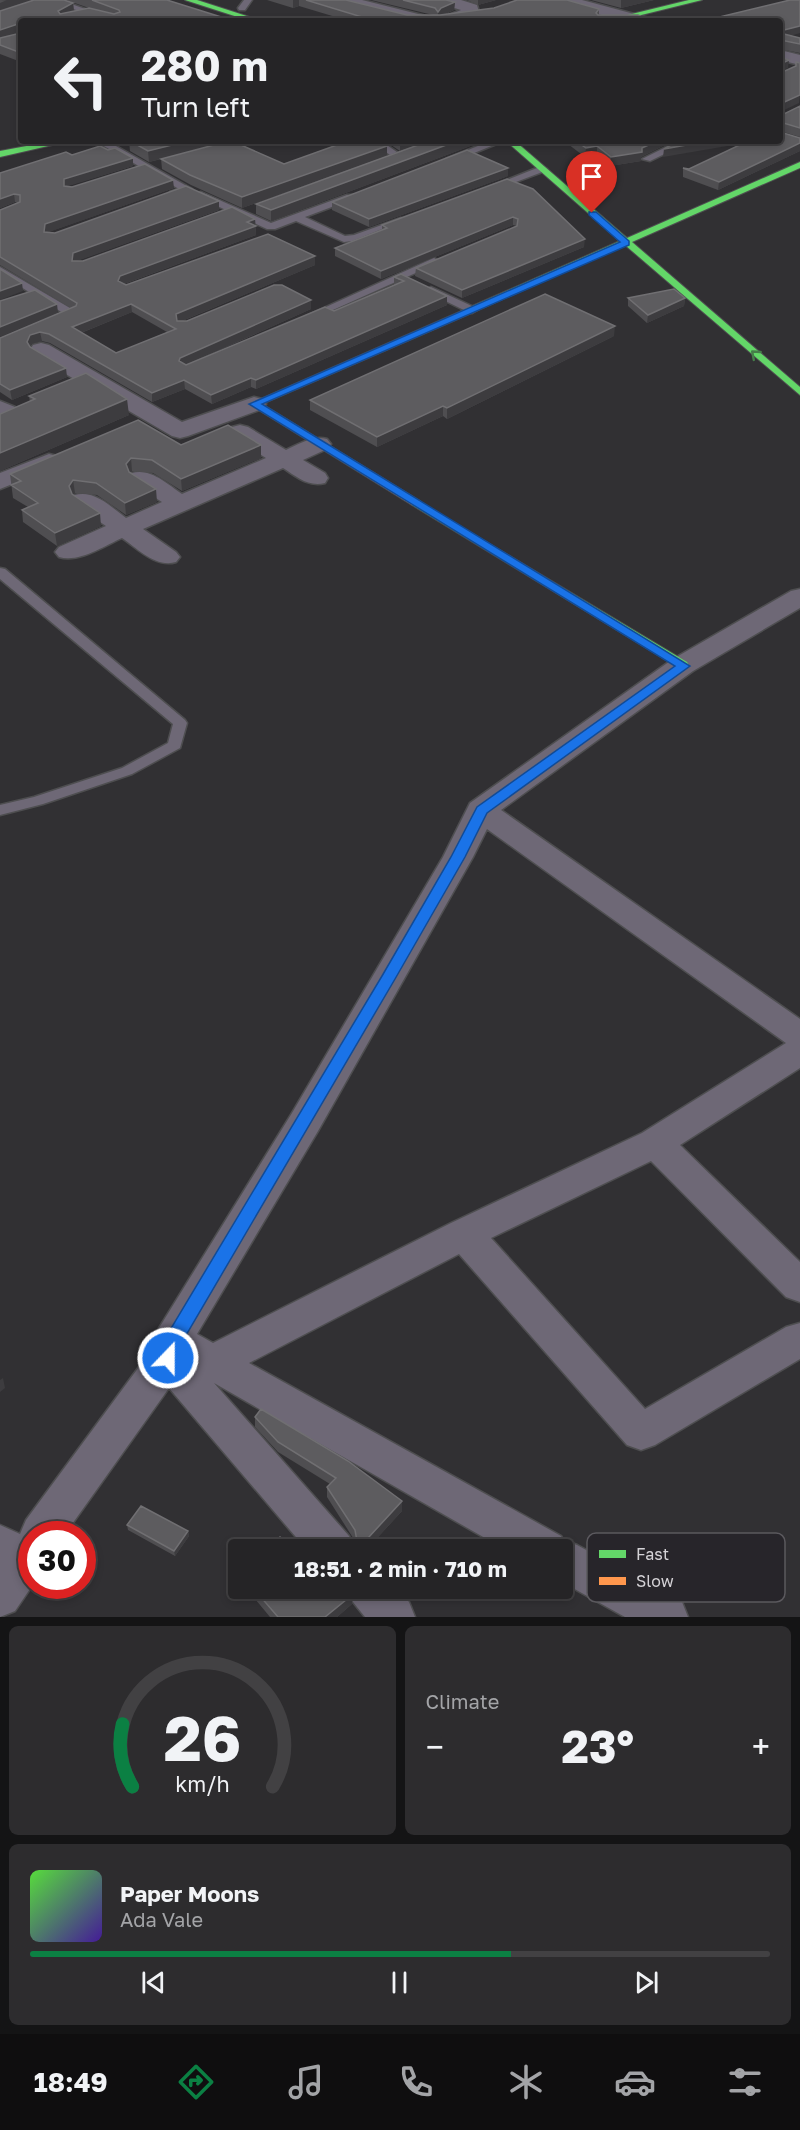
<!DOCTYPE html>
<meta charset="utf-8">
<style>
body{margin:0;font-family:"Golos Text",sans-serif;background:#2d2c2e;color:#f1f3f6;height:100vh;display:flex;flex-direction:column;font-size:22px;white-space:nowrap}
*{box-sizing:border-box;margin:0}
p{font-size:20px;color:#a3a4a7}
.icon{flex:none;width:33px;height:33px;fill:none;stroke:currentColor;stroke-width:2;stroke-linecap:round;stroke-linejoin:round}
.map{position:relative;height:1617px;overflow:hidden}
.sheet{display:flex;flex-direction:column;gap:9px;padding:9px;background:#141415;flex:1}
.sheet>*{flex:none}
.top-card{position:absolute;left:18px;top:18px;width:765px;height:126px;border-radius:6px;box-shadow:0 3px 9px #0003,0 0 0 2px #424143;background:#252426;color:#f1f3f6;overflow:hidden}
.speed{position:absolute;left:18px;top:1521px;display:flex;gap:12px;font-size:30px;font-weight:700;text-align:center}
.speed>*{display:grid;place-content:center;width:78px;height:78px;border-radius:50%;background:#252426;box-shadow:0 3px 9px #0003,0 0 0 2px #424143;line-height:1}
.speed .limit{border:9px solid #d22;background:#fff;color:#111}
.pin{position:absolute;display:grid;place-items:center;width:51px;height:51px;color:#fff;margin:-62px -26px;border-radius:50% 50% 50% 0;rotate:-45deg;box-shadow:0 0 6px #0007}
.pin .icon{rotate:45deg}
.me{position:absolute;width:66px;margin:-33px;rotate:22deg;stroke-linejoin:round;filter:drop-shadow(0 0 4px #0008)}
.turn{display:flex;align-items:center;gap:21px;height:126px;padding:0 24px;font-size:27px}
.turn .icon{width:78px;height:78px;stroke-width:2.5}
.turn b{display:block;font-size:42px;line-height:51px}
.big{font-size:45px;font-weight:700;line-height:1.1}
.sheet .widget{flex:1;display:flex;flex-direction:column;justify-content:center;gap:9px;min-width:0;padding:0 21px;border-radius:9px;background:#2d2c2e}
.sheet .dial{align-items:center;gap:0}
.dial svg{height:156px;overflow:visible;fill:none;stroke:#424143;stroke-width:7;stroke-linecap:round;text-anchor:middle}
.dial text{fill:#f1f3f6;stroke:none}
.song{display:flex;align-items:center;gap:18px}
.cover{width:72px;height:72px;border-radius:9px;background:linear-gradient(135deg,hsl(110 70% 55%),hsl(260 70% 35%))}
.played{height:6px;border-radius:3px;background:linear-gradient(90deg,#0b8043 65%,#424143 65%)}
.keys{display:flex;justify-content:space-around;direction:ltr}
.heat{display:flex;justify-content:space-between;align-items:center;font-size:33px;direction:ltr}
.sheet .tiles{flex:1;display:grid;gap:9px;grid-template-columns:1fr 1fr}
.widget:last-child{grid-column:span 2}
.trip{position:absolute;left:228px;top:1539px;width:345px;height:60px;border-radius:6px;background:#252426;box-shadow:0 3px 9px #0003,0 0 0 2px #424143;font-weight:700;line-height:60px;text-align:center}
.menu{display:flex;height:96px;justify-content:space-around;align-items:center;background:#0f0e0f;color:#a3a4a7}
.menu .icon{width:42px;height:42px}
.menu .selected{color:#0b8043}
.menu b{font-size:27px;color:#f1f3f6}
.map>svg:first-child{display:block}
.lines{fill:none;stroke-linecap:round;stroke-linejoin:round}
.lane-casing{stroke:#4e4e50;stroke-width:3}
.street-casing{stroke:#4e4e50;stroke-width:3}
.fast-casing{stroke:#4e4e50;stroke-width:2}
.slow-casing{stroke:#4e4e50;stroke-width:2}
.lane{fill:#6e6876;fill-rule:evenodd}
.street{fill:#6e6876;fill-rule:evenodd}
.fast{fill:#63d668;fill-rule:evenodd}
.slow{fill:#ff974d;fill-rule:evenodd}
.wall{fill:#4f4e51;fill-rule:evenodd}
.shaded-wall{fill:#3d3c3f}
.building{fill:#5d5c5f;stroke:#706f72;stroke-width:1.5;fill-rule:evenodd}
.oneway{stroke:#457e49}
.route{fill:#1a73e8;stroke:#114b97;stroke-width:1.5}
.key{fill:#27252a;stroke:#5b595e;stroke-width:1.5}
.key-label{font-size:16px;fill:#d4d2d6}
</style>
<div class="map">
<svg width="800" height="1617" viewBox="0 0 800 1617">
<rect width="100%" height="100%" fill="#313033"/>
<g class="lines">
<!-- lane casing -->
<g class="lane-casing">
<path id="lane" d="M48,0H60L119,21H107Z
M244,0H252L245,10H239L238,8Z
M95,141H107L192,189L176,196H170V192L179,189Z
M238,141H260L219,150L214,147Z
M370,141H381L404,157L396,159Z
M490,141H504L454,161L446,159Z
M678,141H691L650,161L642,159Z
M542,166L547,169L545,171L497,189L489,187Z
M201,192L271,223L347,195H353V199L305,217L345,236L354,235L401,218L406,221L360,240L344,242L296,221L275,229H267L198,197V193Z
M434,258L439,261L438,263L315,318H307L306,316Z
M0,267L75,311L76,313L63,320H55V316L63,313L0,274Z
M431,287L476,308L477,310L472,313L468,312L427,292L426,290Z
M0,568L5,569L185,720L187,723L180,748L132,774L43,804L0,815V805L34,797L122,768L168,743L173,724L0,579Z"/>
</g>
<!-- street casing -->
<g class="street-casing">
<path id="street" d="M334,0H362L434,18L436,21H408L336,3Z
M436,0H461L477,5L479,12C469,23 453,21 440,21L442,18L461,10L438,3Z
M555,0H582L649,18L651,21H624L557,3Z
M780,50L800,55V65L780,60Z
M41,343L49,345L182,422L254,397L262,399L266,404L262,409L188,436L180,438L172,436L33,355L30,350L33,345Z
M0,401L15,407L19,412L15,417L7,419L0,417Z
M240,425L248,427L286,450C299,444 313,435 327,439L331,444L327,449L303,460L325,473L328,478L325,483C308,487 297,477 283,468L143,529L176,552L180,557L176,562C156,568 138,549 122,538C104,546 79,563 59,557L55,552L59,547L106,526L75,505L72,500L75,495C95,490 111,507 126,518L162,502L132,483L129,478L132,473C151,468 167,484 182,494L266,458L232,437L228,432L232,427Z
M49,454L57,456L61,461L57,466L0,489V473Z
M800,589V608L693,671L501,810L800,1019V1068L680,1145L800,1262V1302L786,1297L651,1161L491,1238L645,1409L786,1327L800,1323V1359L655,1445L641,1450L627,1445L459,1254L249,1363L561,1536L563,1540L577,1545L682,1602L688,1617H625L562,1582V1550H506L214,1383L349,1536L355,1550H307L169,1388L65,1534H32V1586L15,1611L0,1617V1525L20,1534L26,1520L150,1352L159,1328L292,1113L443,857L470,803L673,659L791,591ZM487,829L786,1043L642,1133L451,1223L213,1343L197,1334L318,1131L473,857Z
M347,1588H396L409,1602L415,1617H365L353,1602Z"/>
</g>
<!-- fast casing -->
<g class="fast-casing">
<path id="fast" d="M185,0H197L262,21H250Z
M689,0H702L617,21H603Z
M53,141H70L0,157V151Z
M506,141H515L627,238L800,162V168L632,242L800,387V395L625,245L467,315H461V311L620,241Z
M416,500L687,662L689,665L683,669L679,668L412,505L410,503Z"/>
</g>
<!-- slow casing -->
<g class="slow-casing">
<path id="slow" d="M464,310L469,313L467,315L262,404L420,501V505H412L249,404Z"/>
</g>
<!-- lane -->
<use href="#lane" class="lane"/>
<!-- street -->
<use href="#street" class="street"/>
<!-- fast -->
<use href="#fast" class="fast"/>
<!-- slow -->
<use href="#slow" class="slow"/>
</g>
<!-- wall -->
<path class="wall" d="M0,0L73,3L74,11L89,8L66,0H167L234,21H21V62L0,54Z
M267,0H346L407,15H433L371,0H446L455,2L454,10L444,15L599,9V15L650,21H349L299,6L293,8Z
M467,0H496L478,5Z
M591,0H654L621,8Z
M780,21L791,36L800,38V53L780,49Z
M800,106V137L780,131V132L800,138V151L718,190L683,177V168L689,169L780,141V114L782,115Z
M129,141H217L218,144L284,164L387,146V156L400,151L385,141H473V145L271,221L256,214V204L360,166L242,208L191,185L162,169L161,159L149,162L130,151Z
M564,141H673L641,157V161L610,166L597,155L585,157Z
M108,150L133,158V166L67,186L174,188L48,232L55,233L219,201V210L76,261H83L255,219L256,235L124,284L126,285L315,256V265L182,321H187L311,300V309L186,365L334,311L394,285V277L447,305L256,389L251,387L212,404L185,389L152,402L50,343L42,341L31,344L30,347L67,377L12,400L0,392V338L71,308L0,265V210L18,203L15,202L0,208V173L72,155ZM132,312L167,332L116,353L81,333Z
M508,176L369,227L332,210V202Z
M507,179L584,247L462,298L415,276L416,268L517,226L513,225L381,279L335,256V248L382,229V225Z
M628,298H685L684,306L647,323L628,306Z
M614,336L447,419L443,416L377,447L310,410V400Z
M29,396L129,415L0,471V414L30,402Z
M181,445H261V458L182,491L153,473L132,471L130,473L157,502L126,515L97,495L75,493L73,495L101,526L57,546L23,522L22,510L28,507L13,498L10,474Z
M255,1417L402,1501V1511L366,1550L355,1541L327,1497V1487L330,1484L278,1452L255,1427Z
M127,1525L188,1531L189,1536L175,1556L128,1530Z
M246,1588H349L352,1604L337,1617H270Z"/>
<!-- shaded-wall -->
<path class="shaded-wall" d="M7,0H33L0,12V3Z
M293,0H299V6L293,8Z
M478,0H496L478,5Z
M621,0H654L621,8Z
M455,2L454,10L441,16L438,20V12L441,8Z
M73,3L74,12L59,20L58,11Z
M21,23V33L0,40V30Z
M800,26V33L780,39V31Z
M789,60L788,68L780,72V64Z
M800,95L799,103L780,112V104Z
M188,141H217L218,144L149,162L148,151Z
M400,141H429L400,151Z
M457,141H473V145L271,221V210Z
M657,141H673L641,157V161L610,166L611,157L642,148Z
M709,141H742L733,145L663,157L664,149Z
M800,143V151L718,190L719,182Z
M387,146V156L242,208V197Z
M597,146V155L585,157L586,148Z
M133,158V166L65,187L64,186V179Z
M508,168V176L369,227V219Z
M173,180L174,188L46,233L44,232L45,224Z
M14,194L15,202L0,208V199Z
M219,201V210L74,262L72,261L73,253Z
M513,217V225L381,279V271Z
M255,219L256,235L121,285L118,281L120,276Z
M585,239L584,247L462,298V290Z
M315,256V265L177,323L176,314Z
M22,283L23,291L0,300V291Z
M447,296V305L256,389V380Z
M685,298L684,306L647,323L648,315Z
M311,300V309L181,367L179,361L180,358Z
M57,304L58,313L0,337V327Z
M131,304L132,312L73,336L72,327Z
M615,326L614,336L447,419V408Z
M40,332L42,341L31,344L28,351L27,342L30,335Z
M66,368L67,377L12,400L10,390Z
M251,378V387L212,404L211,395Z
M184,380L185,389L152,402V393Z
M127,399L129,415L0,471V453Z
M443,406V416L377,447V437Z
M261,445V458L182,491L181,479Z
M131,458L132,471L127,477L126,464Z
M73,480L75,493L70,499L69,486Z
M156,489L157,502L126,515L125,503Z
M100,513L101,526L57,546L55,533Z
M3,1378L5,1388L0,1392V1380Z
M402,1501V1511L366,1550H357Z
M188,1531L189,1536L175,1556L174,1551Z
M352,1595V1604L337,1617H325Z"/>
<!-- building -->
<path class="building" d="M34,0H64L73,3L58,11L60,14L89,8L114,14L120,12L119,10L92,0H167L234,21H21V23L0,30V11Z
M306,0H346L407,15H440L494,8L517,0H567L599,9L596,13L598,15H638L650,21H375Z
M403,0H446L455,2L441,8L438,12L435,8Z
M790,0H800V26L780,31V21H703Z
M21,26V53L0,45V38L21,33Z
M780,33L800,38V44L780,40Z
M780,57L789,60L780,64Z
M796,62L800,63V95L780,104V73L796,66Z
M800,106V128L780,122V114L782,115Z
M780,127V132L800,138V143L719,182L683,168L689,169L748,141H780Z
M130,141H188L148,151Z
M229,141H232L284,164L348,141H380L387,146L242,197L190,175L161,159Z
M429,141H457L271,210L256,204Z
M576,141H657L642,148V152L611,157L597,146L586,148Z
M678,141H709L664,149Z
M100,146L108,150L115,148L133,158L64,179V186L72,187L145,164L173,180L45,224L44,232L55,233L186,186L219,201L73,253L72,261H83L232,207L255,219L247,222L256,226L120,276L118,281L126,285L268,234L315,256L176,314L177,321H187L274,285H282L311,300L180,358L179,361L186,365L325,307L334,311L404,281L394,277L401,274L447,296L256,380L251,378L211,395L184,380L152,393L49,334L40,332L30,335L27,342L30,347L66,368L10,390L0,384V338L76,306L77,303L0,257V210L20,202V195L14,194L0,199V173L66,152L72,155ZM131,304L176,329L116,353L72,327Z
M467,150L508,168L369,219L332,202Z
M507,179L533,189L585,239L462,290L416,268L517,226L518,219L513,217L381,271L335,248L387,228L382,225Z
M0,269L22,283L0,291Z
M674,289L685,298L648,315L628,298Z
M35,290L57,304L0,327V301Z
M545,294L615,326L447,408L443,406L377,437L310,400Z
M86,373L127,399L0,453V414L35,399L29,396Z
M138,420L181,445L228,425L261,445L181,479L152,460L131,458L126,464L129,472L156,489L125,503L96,483L73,480L69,486L72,494L100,513L55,533L22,510L38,503L11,485L21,481L10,474Z
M261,1409L348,1461L402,1501L357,1550H330L339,1542L357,1541L355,1530L327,1487L336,1478L278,1442L255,1417Z
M141,1506L188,1531L174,1551L127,1525Z
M280,1537L292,1550H265Z
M253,1588H349L352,1595L325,1617H278Z"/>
<!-- one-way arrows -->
<defs><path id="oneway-chevron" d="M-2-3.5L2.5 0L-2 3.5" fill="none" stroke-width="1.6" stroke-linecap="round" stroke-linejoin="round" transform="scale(1.5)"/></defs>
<use class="oneway" href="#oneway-chevron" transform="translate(755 354) rotate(-139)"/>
<!-- route -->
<path class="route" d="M589,212H596L629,241V245L262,404L690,666L487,813L465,857L395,979L182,1342L174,1363L168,1366L162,1363L159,1358L167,1335L382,976L451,857L477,807L675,666L249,404L620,242L589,215Z"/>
<!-- legend -->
<rect x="587" y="1533" width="198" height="69" rx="9" class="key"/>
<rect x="599" y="1550" width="27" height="8" fill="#63d668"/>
<rect x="599" y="1577" width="27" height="8" fill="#ff974d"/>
<g class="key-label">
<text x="636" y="1560">Fast</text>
<text x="636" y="1587">Slow</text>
</g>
</svg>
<div class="speed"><div class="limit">30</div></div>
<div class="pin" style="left:592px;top:213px;background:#d93025"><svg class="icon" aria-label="arrive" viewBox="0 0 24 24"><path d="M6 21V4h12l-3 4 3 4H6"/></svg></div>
<svg class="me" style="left:168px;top:1358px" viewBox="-20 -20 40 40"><circle r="17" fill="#1a73e8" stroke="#fff" stroke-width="3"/><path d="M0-11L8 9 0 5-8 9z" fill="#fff"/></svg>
<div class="trip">18:51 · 2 min · 710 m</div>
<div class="top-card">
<div class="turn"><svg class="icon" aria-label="left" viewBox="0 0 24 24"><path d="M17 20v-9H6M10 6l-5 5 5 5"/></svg><div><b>280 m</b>Turn left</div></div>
</div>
</div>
<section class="sheet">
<div class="tiles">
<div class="widget dial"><svg viewBox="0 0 100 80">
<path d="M14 69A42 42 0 1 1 86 69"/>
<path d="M14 69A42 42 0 0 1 9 37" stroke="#0b8043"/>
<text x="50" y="56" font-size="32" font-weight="700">26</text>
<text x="50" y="72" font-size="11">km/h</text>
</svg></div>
<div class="widget"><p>Climate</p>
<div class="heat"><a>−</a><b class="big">23°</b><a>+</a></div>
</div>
<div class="widget">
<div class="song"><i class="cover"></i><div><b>Paper Moons</b><p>Ada Vale</p></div></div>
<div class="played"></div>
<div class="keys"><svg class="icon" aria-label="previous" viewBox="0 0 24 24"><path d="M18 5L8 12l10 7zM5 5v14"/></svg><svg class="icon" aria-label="pause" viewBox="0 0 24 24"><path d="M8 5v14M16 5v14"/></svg><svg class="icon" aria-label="next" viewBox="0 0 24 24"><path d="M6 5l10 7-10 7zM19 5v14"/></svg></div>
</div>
</div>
</section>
<nav class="menu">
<b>18:49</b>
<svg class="icon selected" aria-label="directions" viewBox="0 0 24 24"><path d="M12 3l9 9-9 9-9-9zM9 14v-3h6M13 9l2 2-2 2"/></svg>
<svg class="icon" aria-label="music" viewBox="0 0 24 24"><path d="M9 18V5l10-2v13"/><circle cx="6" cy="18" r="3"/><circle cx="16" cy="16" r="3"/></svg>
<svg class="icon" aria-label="phone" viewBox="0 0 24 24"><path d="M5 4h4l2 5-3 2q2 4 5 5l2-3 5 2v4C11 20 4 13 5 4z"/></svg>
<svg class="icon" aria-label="climate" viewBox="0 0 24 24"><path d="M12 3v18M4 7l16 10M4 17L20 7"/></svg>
<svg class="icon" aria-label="car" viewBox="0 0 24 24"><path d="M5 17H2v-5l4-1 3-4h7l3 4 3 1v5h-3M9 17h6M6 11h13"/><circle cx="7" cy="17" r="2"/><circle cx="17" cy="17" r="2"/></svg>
<svg class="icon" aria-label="filters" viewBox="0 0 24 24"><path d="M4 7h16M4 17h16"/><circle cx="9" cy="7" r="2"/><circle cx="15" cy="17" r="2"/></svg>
</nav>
